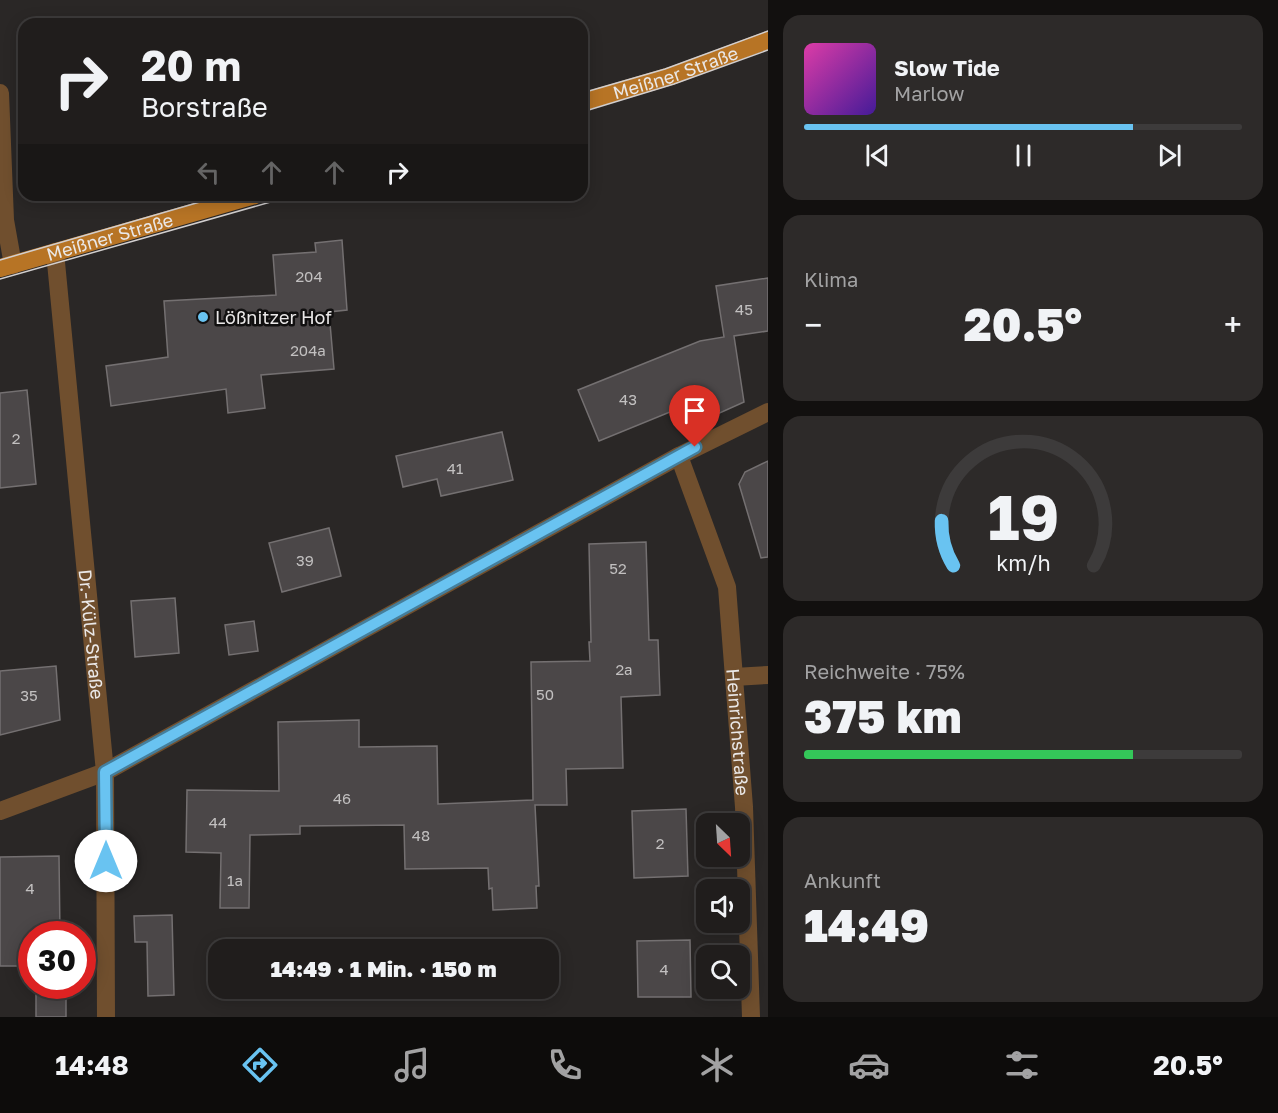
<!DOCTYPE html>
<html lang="de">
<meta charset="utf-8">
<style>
body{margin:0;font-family:"Golos Text",sans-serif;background:#2d2a29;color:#f1f3f6;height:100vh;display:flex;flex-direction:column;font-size:22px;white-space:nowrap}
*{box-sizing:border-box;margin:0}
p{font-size:20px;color:#a2a2a3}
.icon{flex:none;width:33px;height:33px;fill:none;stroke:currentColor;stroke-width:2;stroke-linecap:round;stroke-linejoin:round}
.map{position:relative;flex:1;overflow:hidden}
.side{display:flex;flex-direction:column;gap:15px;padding:15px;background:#12100f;width:510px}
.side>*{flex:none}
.guide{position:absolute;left:18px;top:18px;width:570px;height:183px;border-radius:18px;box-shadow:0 3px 15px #0003,0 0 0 2px #3d3b3b;background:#201d1c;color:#f1f3f6;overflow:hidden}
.needle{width:39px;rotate:155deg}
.buttons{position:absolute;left:696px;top:813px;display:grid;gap:12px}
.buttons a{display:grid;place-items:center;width:54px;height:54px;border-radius:12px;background:#201d1c;box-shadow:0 3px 15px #0003,0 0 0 2px #3d3b3b;font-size:30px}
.speed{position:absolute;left:18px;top:921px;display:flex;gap:12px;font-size:30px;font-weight:700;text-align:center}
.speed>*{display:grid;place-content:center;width:78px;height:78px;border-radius:50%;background:#201d1c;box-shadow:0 3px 15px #0003,0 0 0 2px #3d3b3b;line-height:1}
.speed .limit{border:9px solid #d22;background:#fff;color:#111}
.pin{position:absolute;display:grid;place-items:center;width:51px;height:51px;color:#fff;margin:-62px -26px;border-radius:50% 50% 50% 0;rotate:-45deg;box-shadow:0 0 6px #0007}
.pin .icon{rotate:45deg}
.me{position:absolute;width:66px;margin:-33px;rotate:0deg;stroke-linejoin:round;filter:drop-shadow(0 0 4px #0008)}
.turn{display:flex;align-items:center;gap:21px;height:126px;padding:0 24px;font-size:27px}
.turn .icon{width:78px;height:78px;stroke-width:2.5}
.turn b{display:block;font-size:42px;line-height:51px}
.lanes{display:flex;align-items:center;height:57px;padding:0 24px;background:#0003;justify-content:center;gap:30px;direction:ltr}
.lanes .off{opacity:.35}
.big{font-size:45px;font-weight:800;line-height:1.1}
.side .widget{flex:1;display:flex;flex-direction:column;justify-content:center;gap:9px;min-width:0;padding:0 21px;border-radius:18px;background:#2d2a29}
.side .dial{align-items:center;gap:0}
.dial svg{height:156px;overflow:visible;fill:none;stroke:#3d3b3b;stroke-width:7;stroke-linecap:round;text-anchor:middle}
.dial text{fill:#f1f3f6;stroke:none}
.song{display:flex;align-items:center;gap:18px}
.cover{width:72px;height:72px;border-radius:9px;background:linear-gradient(135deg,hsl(320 70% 55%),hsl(260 70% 35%))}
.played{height:6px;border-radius:3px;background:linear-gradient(90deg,#69c3f1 75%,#3d3b3b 75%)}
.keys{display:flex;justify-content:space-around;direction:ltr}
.heat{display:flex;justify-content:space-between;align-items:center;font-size:33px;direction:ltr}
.charge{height:9px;border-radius:4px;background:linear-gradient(90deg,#34c759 75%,#3d3b3b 0)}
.trip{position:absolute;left:208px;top:939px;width:351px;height:60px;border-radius:18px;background:#201d1c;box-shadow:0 3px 15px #0003,0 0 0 2px #3d3b3b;font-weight:800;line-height:60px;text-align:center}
.menu{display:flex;height:96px;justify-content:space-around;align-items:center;background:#0d0c0b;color:#a2a2a3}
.menu .icon{width:42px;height:42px}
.menu .active{color:#69c3f1}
.menu b{font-size:27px;color:#f1f3f6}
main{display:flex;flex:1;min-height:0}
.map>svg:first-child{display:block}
.building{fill:#4b4748;stroke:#747071;stroke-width:1.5}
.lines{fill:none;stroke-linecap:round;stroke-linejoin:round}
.minor{stroke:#704f2e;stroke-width:18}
.major{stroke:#b77425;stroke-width:18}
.tram{stroke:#d2cfcf;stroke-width:1.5}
.route-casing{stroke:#447f9d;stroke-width:15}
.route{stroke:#69c3f1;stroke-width:10}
.poi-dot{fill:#69c3f1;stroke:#111010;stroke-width:2}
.labels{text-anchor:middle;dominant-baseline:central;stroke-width:5;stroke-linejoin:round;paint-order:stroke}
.number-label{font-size:15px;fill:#c2c0c0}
.street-label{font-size:18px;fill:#eae8e8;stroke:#111010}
.poi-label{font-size:18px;fill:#eae8e8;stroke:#111010;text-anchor:start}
</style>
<main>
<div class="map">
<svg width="768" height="1017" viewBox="0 0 768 1017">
<rect width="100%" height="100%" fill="#2a2726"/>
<!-- building -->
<path class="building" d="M342,240L347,310L329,312L334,369L261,375L265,408L228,413L226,389L111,406L106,366L168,357L164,301L276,295L273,255L316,252L315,243Z
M768,278V331L734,336L744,402L713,416L709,396L599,441L578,390L700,341L724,337L716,286Z
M27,390L36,484L0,488V393Z
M502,432L513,480L441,496L437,479L403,487L396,456Z
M768,461V557L761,558L739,484L745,472Z
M329,528L341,576L282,592L269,543Z
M646,542L649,640H658L660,695L621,697L623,768L566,769L567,805H535L539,886H536L537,908L493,910L492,888L489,889L488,868L405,869L404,825L300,826V834L250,835L249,908H220L221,853L186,852L187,790L279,791L278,722L359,720V747L437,746L438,804L533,800L531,662L590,661L589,642H591L589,544Z
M175,598L179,653L135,657L131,601Z
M254,621L258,651L229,655L225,625Z
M56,666L60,720L0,735V671Z
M686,809L688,876L634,878L632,811Z
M59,856L60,934H32V966H0V857Z
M172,915L174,995L148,996L147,942H135L134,916Z
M690,940L691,997H638L637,941Z
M36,987H66V1017H36Z"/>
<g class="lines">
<!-- minor -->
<g class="minor">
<path d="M0,93L5,220L13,265"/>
<path id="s1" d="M55,252L105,772L106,1017"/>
<path id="s2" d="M679,456L727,587L744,807L751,1017"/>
<path d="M734,677L768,675"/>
<path d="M0,811L105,772L679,456L768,412"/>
</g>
<!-- major -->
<g class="major">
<path id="s3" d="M582,102L671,76L768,40"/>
<path id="s4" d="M0,268L255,195"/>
</g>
<!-- tram -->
<path class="tram" d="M582,93L665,69L768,31
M582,112L674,84L768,50
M0,260L224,195
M0,279L295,195"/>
</g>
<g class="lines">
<!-- route casing -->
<g class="route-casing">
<path id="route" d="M106,861L105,772L695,447"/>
</g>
<!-- route -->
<use href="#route" class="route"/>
</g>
<!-- markers -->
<circle class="poi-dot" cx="203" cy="317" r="6"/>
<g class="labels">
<!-- number labels -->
<g class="number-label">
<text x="309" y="276">204</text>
<text x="744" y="309">45</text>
<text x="308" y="350">204a</text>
<text x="628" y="399">43</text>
<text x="16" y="438">2</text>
<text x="455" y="468">41</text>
<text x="305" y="560">39</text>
<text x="618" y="568">52</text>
<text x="624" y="669">2a</text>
<text x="545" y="694">50</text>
<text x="29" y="695">35</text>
<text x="342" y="798">46</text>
<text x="218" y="822">44</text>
<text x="421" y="835">48</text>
<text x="660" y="843">2</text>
<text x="235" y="880">1a</text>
<text x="30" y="888">4</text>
<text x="664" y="969">4</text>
</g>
<!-- street labels -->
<g class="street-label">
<text stroke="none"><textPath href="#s3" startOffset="98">Meißner Straße</textPath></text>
<text stroke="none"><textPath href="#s4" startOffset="114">Meißner Straße</textPath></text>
<text stroke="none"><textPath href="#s1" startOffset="384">Dr.-Külz-Straße</textPath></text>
<text stroke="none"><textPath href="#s2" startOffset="285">Heinrichstraße</textPath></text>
</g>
<!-- poi labels -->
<g class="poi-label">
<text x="215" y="317">Lößnitzer Hof</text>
</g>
</g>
</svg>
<div class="buttons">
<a><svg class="needle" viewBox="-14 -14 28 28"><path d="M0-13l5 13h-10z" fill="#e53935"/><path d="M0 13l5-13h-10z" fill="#a2a2a3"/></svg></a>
<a><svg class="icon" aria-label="sound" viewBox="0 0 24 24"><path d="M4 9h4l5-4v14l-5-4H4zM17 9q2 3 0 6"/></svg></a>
<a><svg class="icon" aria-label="search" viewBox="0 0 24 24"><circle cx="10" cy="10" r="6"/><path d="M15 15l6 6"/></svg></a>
</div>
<div class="speed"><div class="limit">30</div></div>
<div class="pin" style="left:695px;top:447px;background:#d93025"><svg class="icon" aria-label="arrive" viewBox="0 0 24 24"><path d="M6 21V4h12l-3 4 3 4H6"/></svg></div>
<svg class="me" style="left:106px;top:861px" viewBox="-20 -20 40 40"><circle r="19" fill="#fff"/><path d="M0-13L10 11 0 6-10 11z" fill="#69c3f1"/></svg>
<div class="trip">14:49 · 1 Min. · 150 m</div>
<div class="guide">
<div class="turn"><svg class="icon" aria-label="right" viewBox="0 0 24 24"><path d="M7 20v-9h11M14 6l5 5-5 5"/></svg><div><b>20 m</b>Borstraße</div></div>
<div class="lanes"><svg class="icon off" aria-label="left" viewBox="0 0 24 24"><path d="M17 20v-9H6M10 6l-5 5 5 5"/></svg><svg class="icon off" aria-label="ahead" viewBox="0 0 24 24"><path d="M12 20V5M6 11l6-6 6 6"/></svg><svg class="icon off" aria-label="ahead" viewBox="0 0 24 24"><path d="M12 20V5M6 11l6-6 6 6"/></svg><svg class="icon" aria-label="right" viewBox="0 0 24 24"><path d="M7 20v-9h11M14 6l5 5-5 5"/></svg></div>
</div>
</div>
<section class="side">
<div class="widget">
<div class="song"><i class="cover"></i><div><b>Slow Tide</b><p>Marlow</p></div></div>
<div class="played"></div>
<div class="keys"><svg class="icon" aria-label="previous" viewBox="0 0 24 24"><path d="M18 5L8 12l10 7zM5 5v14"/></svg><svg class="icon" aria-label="pause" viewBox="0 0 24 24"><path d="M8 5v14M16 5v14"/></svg><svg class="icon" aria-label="next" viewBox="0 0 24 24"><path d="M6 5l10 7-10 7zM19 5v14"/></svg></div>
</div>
<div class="widget"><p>Klima</p>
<div class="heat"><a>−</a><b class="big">20.5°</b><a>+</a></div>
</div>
<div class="widget dial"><svg viewBox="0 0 100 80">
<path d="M14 69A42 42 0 1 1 86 69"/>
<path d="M14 69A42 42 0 0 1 8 46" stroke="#69c3f1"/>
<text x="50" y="56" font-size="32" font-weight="700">19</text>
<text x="50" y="72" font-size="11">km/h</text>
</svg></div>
<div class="widget"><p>Reichweite · 75%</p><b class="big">375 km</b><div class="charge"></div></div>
<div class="widget"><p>Ankunft</p><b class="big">14:49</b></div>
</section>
</main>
<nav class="menu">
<b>14:48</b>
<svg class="icon active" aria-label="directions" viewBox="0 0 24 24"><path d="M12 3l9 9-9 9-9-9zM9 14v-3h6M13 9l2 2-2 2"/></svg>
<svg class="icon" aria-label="music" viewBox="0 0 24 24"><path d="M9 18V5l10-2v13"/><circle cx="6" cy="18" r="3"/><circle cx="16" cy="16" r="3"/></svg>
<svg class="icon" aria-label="phone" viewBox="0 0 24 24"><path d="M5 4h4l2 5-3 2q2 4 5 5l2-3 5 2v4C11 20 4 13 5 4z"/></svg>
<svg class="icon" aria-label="climate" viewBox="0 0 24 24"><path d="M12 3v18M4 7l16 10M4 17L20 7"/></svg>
<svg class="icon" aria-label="car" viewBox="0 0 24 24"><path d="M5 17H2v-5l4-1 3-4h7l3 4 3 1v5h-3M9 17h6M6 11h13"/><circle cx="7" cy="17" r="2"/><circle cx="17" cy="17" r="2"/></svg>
<svg class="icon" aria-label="filters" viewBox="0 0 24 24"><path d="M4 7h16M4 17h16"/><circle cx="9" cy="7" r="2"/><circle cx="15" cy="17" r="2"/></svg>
<b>20.5°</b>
</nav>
